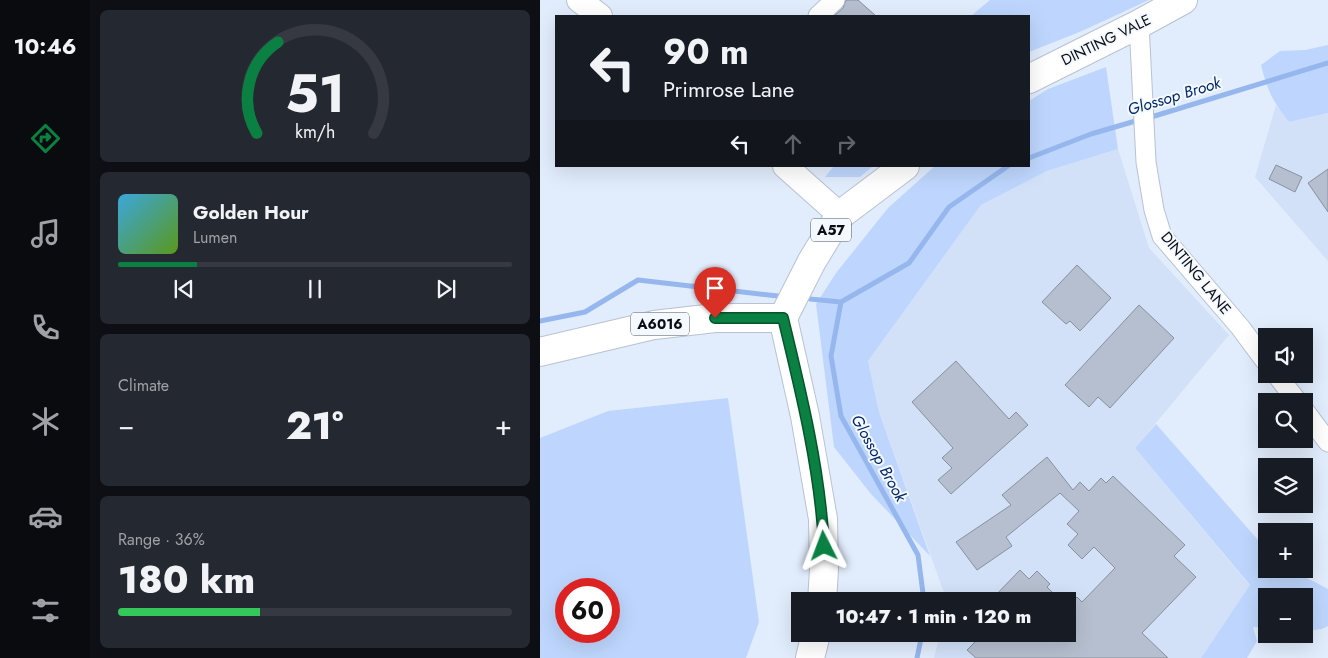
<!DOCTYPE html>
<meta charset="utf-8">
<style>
body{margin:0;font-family:Jost,sans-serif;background:#242831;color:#f1f3f6;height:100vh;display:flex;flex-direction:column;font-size:19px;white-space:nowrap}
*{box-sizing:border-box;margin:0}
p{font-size:16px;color:#9ea1a6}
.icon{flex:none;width:28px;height:28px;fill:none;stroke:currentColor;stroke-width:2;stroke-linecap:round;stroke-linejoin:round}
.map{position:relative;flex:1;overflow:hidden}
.sheet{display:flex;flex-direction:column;gap:10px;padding:10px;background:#0d0f14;width:450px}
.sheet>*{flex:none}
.guide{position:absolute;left:15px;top:15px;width:475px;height:152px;border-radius:0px;box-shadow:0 5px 20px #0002;background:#171b24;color:#f1f3f6;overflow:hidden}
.buttons{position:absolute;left:718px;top:328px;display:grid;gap:10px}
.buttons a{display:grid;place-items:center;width:55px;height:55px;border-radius:0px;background:#171b24;box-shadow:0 5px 20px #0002;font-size:25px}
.speed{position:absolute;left:15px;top:578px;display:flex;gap:10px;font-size:25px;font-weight:700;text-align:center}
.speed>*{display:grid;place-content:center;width:65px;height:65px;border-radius:50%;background:#171b24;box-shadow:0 5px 20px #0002;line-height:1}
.speed .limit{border:8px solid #d22;background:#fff;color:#111}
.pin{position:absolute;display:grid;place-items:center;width:42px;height:42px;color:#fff;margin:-51px -21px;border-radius:50% 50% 50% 0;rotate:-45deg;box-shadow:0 0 5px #0007}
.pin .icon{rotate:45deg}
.me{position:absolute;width:55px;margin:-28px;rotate:357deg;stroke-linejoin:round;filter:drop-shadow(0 0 4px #0008)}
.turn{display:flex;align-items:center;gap:18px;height:105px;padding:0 25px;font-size:22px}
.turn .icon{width:65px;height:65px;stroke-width:2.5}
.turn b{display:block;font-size:35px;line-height:42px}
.lanes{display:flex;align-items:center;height:48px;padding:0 25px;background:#0003;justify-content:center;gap:25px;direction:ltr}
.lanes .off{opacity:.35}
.big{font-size:38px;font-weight:800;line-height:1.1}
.sheet .card{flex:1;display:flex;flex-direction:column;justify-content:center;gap:8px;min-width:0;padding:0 18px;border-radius:8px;background:#242831}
.sheet .dial{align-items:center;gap:0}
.dial svg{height:130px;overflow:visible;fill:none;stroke:#363941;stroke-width:7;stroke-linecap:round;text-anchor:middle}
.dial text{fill:#f1f3f6;stroke:none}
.song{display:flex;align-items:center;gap:15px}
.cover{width:60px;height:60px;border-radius:8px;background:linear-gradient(135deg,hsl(200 70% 55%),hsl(90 70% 35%))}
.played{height:5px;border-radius:2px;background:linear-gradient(90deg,#0b8043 20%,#363941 20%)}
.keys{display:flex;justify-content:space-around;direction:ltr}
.heat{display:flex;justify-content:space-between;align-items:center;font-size:28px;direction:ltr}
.charge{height:8px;border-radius:4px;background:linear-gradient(90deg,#34c759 36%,#363941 0)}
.trip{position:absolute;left:251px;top:592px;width:285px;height:50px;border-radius:0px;background:#171b24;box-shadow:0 5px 20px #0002;font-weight:800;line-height:50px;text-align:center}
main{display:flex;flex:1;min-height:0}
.tab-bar{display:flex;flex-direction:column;width:90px;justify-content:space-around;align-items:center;background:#090b0e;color:#9ea1a6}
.tab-bar .icon{width:35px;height:35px}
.tab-bar .on{color:#0b8043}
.tab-bar b{font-size:22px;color:#f1f3f6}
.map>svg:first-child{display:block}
.built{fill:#d2e1f8}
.green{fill:#bed6fd;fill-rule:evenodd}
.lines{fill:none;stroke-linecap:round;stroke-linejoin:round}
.stream{stroke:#96b7ed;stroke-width:5}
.building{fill:#b5bfcf;stroke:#86909f}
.minor-casing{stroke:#b8c2d2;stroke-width:21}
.tertiary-casing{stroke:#b8c2d2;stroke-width:26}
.primary-casing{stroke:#b8c2d2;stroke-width:30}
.minor{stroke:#fff;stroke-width:19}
.tertiary{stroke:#fff;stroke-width:24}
.primary{stroke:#fff;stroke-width:28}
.route-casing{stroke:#07532c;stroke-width:12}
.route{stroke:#0b8043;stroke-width:9}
.labels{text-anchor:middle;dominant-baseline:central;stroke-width:4;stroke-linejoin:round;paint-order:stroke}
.shield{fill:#f4f8ff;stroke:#51555a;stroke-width:1}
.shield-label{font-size:14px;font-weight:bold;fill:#0b0f14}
.street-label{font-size:15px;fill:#0b0f14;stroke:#f4f8ff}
.water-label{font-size:16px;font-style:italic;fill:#012865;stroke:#f4f8ff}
</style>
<main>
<nav class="tab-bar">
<b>10:46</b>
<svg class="icon on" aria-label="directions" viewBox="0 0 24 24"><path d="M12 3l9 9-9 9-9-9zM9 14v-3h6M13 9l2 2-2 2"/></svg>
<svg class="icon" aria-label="music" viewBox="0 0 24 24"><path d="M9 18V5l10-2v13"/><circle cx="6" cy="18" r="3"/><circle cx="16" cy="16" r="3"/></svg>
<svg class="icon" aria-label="phone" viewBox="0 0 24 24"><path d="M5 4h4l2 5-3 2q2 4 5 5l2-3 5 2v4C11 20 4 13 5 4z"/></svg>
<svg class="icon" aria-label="climate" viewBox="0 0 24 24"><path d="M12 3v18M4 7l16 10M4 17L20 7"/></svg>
<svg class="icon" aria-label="car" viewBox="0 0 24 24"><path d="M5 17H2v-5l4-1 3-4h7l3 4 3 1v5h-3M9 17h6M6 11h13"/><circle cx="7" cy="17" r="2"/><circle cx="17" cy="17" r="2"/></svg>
<svg class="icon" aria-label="filters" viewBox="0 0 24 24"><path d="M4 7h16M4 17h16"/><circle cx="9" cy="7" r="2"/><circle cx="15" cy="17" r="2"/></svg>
</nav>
<section class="sheet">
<div class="card dial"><svg viewBox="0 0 100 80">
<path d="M14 69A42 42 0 1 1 86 69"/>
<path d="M14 69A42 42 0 0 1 27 13" stroke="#0b8043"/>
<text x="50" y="56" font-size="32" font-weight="700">51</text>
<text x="50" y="72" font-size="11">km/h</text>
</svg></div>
<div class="card">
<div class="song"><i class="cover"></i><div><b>Golden Hour</b><p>Lumen</p></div></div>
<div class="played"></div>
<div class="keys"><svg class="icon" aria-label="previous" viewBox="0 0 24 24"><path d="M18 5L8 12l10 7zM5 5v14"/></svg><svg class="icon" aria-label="pause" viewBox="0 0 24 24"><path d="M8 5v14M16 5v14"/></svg><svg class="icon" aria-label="next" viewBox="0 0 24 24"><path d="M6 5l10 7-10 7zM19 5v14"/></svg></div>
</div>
<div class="card"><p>Climate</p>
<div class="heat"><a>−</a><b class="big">21°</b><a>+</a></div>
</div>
<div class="card"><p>Range · 36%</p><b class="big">180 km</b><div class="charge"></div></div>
</section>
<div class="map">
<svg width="788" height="658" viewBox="0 0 788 658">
<rect width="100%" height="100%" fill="#e1ecfc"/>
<!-- built -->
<path class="built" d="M736,105L749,122L788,113V261L715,177Z
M578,149L609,248L689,335L595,448L710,586L661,658H394L400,634H528V601H407L339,412L328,361L441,205L507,171Z"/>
<!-- green -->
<path class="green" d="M450,0H609L542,31L489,52V16H431Z
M788,45V113L749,122C732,100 728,92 721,65L740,51L765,50Z
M566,67L578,149L507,171L441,205L328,361L339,412L390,556L331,494L294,447L276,304L296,273L348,208L395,166H489V101L508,89Z
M294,166H333L320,177H285Z
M188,398L219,622L206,658H0V438L68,411ZM26,589H69V631H26Z
M616,424L726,549V569H750L788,589V626L782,629L764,631V596H726V628L713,627L717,641L707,658H661L710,585L595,448Z"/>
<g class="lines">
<!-- stream -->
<path class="stream" d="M608,118L788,63
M489,158L551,134L599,120
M270,299L301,302
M0,321L45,312L98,280L238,296
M384,601L378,555L301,416L291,356L301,302L369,263L409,207L468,166
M377,658L382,634"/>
</g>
<!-- building -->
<path class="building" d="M306,0H318L336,16H294L303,8Z
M736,165L762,177L755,192L729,179Z
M788,169V212L768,183Z
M537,265L571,298L540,331L530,321L526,324L502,302Z
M599,305L634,338L570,408L558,397L549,407L525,385Z
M416,361L469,419L476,412L488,425L411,494L398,480L412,468L402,458L413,448L372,402Z
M507,457L533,490L540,482L549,491L561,478L566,483L573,476L645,545L634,556L656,577L602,633L628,658H436L427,650L443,634H528V607L537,597L542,602L575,568L554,547L542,559L528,545L538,534L527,524L539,511L520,493L466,537L472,546L437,570L416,542L471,505L462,495Z
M480,570L489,579L497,571L510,584L507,587L521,601H450Z"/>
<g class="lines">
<!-- minor casing -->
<g class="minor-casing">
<path id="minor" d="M278,16L295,0
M599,24L606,162L614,210L622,236L700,327L726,362
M736,374L757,401
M764,410L788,442"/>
</g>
<!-- tertiary casing -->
<g class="tertiary-casing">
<path id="tertiary" d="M39,0L60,16
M245,166L300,215"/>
</g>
<!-- primary casing -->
<g class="primary-casing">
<path id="primary" d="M489,79L599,24L643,0
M243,318L265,416L283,519L284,570L282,601
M243,318L272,261L300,215L365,166
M0,352L114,325L175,318H243
M270,658L276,634"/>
</g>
<!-- minor -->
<use href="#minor" class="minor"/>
<!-- tertiary -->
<use href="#tertiary" class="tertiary"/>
<!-- primary -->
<use href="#primary" class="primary"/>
</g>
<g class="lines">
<!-- route casing -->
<g class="route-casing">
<path id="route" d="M175,318H243C261,392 280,469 284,546"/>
</g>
<!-- route -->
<use href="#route" class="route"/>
</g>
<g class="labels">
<!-- shield labels -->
<g class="shield">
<rect x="271" y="218.5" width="40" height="23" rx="4"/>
<rect x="91" y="312.5" width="58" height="23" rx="4"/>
</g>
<g class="shield-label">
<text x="291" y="230">A57</text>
<text x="120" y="324">A6016</text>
</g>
<!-- street labels -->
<g class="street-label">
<text transform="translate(566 40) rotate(-26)">DINTING VALE</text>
<text transform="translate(656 273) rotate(51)">DINTING LANE</text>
</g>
<!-- water labels -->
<g class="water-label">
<text transform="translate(634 96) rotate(-17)">Glossop Brook</text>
<text transform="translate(339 458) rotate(61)">Glossop Brook</text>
</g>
</g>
</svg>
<div class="buttons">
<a><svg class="icon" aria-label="sound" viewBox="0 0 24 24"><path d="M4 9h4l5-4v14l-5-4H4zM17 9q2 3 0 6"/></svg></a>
<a><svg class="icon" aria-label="search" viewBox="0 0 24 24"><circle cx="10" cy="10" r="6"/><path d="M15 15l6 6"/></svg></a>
<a><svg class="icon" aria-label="layers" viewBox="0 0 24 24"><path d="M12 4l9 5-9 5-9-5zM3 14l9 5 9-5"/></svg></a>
<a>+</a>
<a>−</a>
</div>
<div class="speed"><div class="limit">60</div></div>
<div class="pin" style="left:175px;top:318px;background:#d93025"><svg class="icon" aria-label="arrive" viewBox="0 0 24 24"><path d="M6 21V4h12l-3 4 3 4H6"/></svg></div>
<svg class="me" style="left:284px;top:546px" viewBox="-20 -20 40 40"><path d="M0-17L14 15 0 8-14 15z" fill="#0b8043" stroke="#fff" stroke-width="4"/></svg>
<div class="trip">10:47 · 1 min · 120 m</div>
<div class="guide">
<div class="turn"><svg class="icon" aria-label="left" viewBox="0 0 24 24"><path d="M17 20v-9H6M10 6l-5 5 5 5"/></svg><div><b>90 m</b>Primrose Lane</div></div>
<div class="lanes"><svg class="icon" aria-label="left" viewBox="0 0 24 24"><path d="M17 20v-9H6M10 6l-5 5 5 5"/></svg><svg class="icon off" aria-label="ahead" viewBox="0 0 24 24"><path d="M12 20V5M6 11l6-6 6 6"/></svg><svg class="icon off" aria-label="right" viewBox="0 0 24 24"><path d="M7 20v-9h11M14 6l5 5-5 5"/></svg></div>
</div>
</div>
</main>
